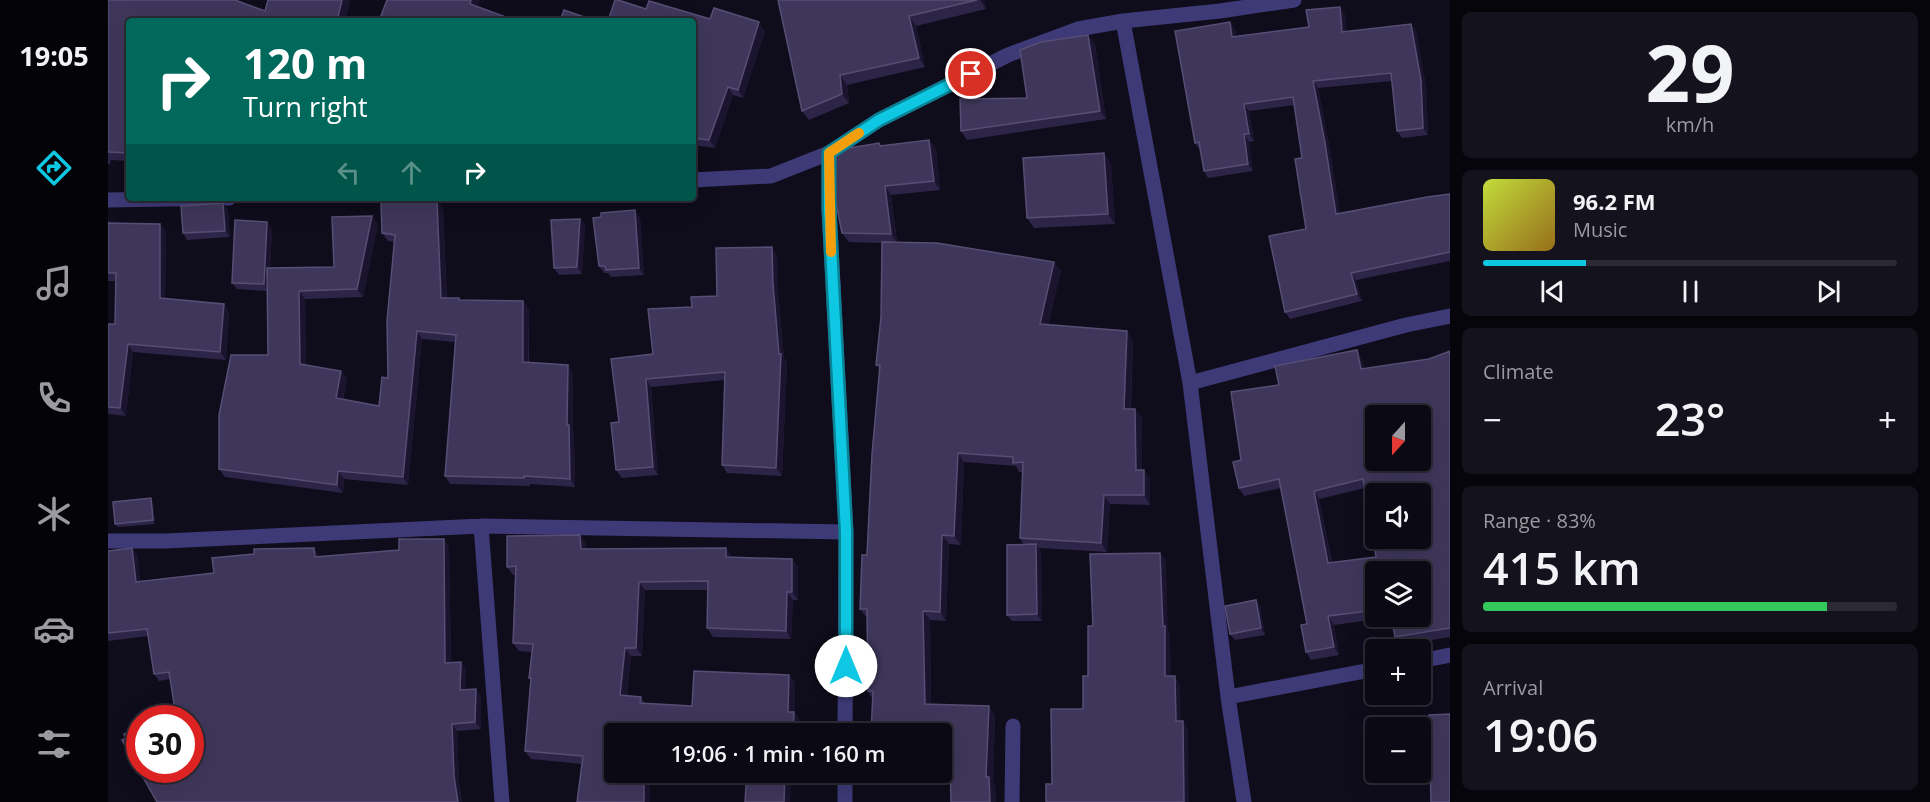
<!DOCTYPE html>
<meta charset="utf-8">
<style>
body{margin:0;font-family:"Open Sans",sans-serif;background:#14121d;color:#f1f3f6;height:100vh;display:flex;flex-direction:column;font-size:22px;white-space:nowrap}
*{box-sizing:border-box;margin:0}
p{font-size:20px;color:#9a9aa0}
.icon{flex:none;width:33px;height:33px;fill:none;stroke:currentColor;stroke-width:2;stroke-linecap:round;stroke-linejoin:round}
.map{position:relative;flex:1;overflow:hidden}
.details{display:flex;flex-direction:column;gap:12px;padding:12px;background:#06050b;width:480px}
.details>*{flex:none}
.top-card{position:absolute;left:18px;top:18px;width:570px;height:183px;border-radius:6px;box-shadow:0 6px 24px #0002,0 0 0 2px #2b2a34;background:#00695c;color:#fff;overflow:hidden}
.needle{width:39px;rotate:201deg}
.controls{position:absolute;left:1257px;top:405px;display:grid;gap:12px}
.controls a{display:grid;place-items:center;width:66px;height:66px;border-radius:6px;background:#0b0914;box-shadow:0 6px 24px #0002,0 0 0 2px #2b2a34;font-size:30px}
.speed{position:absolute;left:18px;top:705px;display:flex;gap:12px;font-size:30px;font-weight:700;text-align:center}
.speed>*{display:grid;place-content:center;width:78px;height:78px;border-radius:50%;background:#0b0914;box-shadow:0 6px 24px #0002,0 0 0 2px #2b2a34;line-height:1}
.speed .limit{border:9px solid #d22;background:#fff;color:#111}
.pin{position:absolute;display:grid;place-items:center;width:51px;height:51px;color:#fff;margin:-26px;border:3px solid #fff;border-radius:50%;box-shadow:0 2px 6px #0007}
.me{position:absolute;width:66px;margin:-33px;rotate:0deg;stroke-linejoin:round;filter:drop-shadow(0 0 4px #0008)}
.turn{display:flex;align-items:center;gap:21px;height:126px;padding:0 18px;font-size:27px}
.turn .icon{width:78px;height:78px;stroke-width:2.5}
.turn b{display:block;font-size:42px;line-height:51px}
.lanes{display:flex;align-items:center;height:57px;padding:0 18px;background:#0003;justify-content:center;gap:30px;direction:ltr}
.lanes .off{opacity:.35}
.big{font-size:45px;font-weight:600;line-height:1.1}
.details .widget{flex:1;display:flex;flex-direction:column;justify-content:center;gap:9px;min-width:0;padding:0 21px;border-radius:9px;background:#14121d}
.details .dial{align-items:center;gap:0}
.dial b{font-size:78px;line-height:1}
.song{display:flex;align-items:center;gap:18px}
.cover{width:72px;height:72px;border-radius:9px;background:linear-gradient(135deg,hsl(70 70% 55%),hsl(40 70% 35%))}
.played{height:6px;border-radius:3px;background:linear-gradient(90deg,#0ec8e3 25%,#2b2a34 25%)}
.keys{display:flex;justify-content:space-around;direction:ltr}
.heat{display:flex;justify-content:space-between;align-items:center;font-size:33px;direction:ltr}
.charge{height:9px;border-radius:4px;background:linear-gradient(90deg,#34c759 83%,#2b2a34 0)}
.trip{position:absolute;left:496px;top:723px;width:348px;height:60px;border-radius:6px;background:#0b0914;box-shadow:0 6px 24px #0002,0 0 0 2px #2b2a34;font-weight:600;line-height:60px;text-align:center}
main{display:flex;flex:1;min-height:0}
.menu{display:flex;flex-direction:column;width:108px;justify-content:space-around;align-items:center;background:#040408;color:#9a9aa0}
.menu .icon{width:42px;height:42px}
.menu .selected{color:#0ec8e3}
.menu b{font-size:27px;color:#f1f3f6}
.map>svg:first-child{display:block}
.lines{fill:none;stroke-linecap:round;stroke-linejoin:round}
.street{stroke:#3d3a77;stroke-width:15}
.wall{fill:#2d2548;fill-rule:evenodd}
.shaded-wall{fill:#1a142e}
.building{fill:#3f375b;stroke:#564e74;stroke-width:1.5;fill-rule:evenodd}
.route-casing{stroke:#098294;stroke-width:15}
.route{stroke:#0ec8e3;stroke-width:10}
.slow{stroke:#f59e0b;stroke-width:10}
</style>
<main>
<nav class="menu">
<b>19:05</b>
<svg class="icon selected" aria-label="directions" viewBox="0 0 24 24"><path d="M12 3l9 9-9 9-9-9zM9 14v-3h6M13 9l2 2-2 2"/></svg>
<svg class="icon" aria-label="music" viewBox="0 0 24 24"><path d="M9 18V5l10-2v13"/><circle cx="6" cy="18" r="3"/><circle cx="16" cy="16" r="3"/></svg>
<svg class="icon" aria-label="phone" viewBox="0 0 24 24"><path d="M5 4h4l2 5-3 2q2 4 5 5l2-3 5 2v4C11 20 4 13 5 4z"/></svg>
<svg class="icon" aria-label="climate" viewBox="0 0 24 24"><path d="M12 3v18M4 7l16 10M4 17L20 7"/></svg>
<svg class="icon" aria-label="car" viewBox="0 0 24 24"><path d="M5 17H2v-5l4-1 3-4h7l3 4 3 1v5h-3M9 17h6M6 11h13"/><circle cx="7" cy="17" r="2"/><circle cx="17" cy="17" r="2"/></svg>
<svg class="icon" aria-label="filters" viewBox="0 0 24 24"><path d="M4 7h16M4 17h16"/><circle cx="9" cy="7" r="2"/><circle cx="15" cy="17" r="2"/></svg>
</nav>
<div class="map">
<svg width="1342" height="802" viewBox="0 0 1342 802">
<rect width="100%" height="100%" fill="#0f0c1b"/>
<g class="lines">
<!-- street -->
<path class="street" d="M1015,21L1082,383L1120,697L1136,802
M721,153V209L738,532L737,734
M585,180L663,176L721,153L771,120L900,55L970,29L1015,21L1112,11L1186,0
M0,200L121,198
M1082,383L1298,325L1342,316
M373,526L394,802
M0,541H57L373,526L738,532
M1312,661L1342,655
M1120,697L1268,669
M737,802V772
M904,802L905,726"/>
</g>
<!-- wall -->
<path class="wall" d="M0,0L157,11L160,0H242L237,21H21V161L3,160L2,164H0Z
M670,0H876L878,9L808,26L817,67L739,85L741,103L701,120L694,111Z
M538,9L602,19L657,31L635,98L625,95L607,148L585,145V21Z
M1237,14L1238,32L1303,24L1308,31L1318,87L1320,135L1294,138L1289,131L1284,81L1210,88L1222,150L1232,214L1342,194V261L1248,280L1254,301L1182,319L1177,312L1198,229L1194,158L1186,105L1141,111L1146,141L1141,142L1145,171L1100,178L1096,171L1092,150L1087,143L1127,29L1128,36L1201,27Z
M980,35L987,44L998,119L859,140L853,131L919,98Z
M821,140L828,149L832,190L783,195L789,242L946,262L953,271L940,325L1025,340L1023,409L1034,418V470H1036L1042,479V505L1002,504L999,552L931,548L933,551L934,621H904L899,615L916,545L912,538L915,472H911L908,466L856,462L853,545L841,544L838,621L822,620L823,704L887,715L885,782L887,786L888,802H843L842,766H834V734L764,698L760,691L759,618L752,609L759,555L772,370L768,365L773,317L774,243L741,242L734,233L773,146Z
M1003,163L1007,224L926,228L919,218Z
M115,203L120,210L122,237L79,240L75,233Z
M335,209L339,298H351L353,300L415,301L421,309V363L465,373V431L466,433L467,487L422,484V486L342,484L337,476L347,342L314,339L300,485L236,479L235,493L117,477L111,469L160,355L159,291L129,289L124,283L159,222L164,229L162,268L226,267L264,216L270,224L255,297L197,299L198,365L233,371L239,379L235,400L271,406L280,378L287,242L280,241L274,233Z
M532,217L536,275L503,277L500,273H496L491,266Z
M472,219L477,225L474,274L451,275L446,268Z
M0,220L2,223L52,224L58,232L57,298L121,312L118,360L25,352L18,416L0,414V324H7L8,281H0Z
M669,255L670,292L676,358L679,362L674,476L619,473L614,465L617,380L543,387L550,475L514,478L508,470L511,422L545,354L584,307L609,296Z
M1342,351V637L1293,645L1287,637L1283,617L1226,625L1231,655L1203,660L1198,652L1199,624L1173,488L1136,496L1131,488L1133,460L1171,385L1254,358L1256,369L1321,359ZM1257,488L1268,557L1224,562L1211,499ZM1268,572L1312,616H1268Z
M45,502L47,524L10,527L7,524Z
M472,535L478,544V549L618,548L624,557L684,559L690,567V600H685L683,639L605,637L599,628L600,590H537L534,656H523L519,696L533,697L537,704L584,706L586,671L681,675L687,683V713L692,721L691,734H507V772H689L688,780H683L682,802H637L638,778L542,773V802H469L474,764L423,759L417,751L423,681L421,678L424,652L411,651L405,643L407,575H405L399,567V536Z
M341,546L343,662H353L358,669L357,690L368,689L373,696V729L349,731L351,783L354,802L67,710L62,679L51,681L46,674L40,636L0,641V551L24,548L29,555L32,581L106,573L211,555V557Z
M1148,600L1152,607L1157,635L1127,640L1122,634Z"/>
<!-- shaded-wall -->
<path class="shaded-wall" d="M234,0H242L237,21H229Z
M363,0H372L368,13L362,4Z
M872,0H876L878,9Z
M1232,7L1237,14L1238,39L1234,32Z
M801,16L808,26L817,67L811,58Z
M651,22L657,31L635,98L630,90Z
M1122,22L1127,29L1129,44L1124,37Z
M1303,24L1308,31L1318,87L1320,135L1315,128Z
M980,35L987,44L998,119L992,111Z
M732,75L739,85L741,103L734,94Z
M1205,81L1210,88L1222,150L1233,221L1228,214Z
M620,87L625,95L607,148L601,140Z
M1136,104L1141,111L1146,141L1141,134Z
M1136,134L1141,142L1145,171L1140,164Z
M821,140L828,149L832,190L826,181Z
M996,153L1003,163L1007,224L1000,214Z
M777,186L783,195L789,243L783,234Z
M329,201L335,209L339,306L333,298Z
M115,203L120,210L122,237L117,231Z
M527,210L532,217L536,275L531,268Z
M264,216L270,224L255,297L249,289Z
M472,219L477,225L474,274L469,267Z
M159,222L164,229L161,291L156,284Z
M52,224L58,232L57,305L52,298Z
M664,247L669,255L670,292L676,358L679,362L674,476L668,468L671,354L665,284Z
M946,262L953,271L939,333L932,324Z
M1243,273L1248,280L1254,301L1249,294Z
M191,291L197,299L198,372L192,364Z
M415,301L421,309L420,370L415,362Z
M116,304L121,312L118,360L112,352Z
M309,331L314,339L300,485L295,477Z
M1019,331L1025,340L1022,418L1016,409Z
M20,344L25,352L18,416L12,408Z
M1249,350L1254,358L1258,377L1253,369Z
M460,365L465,373V431L466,433L467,487L462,479L459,425Z
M233,371L239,379L233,406L228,398Z
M538,379L543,387L550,475L545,467Z
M1027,409L1034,418V479L1028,470Z
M850,453L856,462L853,545L846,536Z
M1036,470L1042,479V505L1036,495Z
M230,471L236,479L235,493L229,485Z
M1206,491L1211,499L1225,571L1220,563Z
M996,495L1002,504L999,552L993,543Z
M43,498L45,502L47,524L45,520Z
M472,535L478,544V557L473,549Z
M834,535L841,544L838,621L832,612Z
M336,539L341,546L343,670L337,663Z
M928,544L933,551L934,621L929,614Z
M24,548L29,555L33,589L28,582Z
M206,548L211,555L212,564L207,557Z
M618,548L624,556V566L618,557Z
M1052,553L1058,560L1060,630L1062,633L1063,684L1057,676Z
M684,559L690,567V600L684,592Z
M531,582L537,590L534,656L528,648Z
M679,592L685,600L683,639L678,631Z
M1148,600L1152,607L1157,635L1153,628Z
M815,611L822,620L823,713L817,704Z
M1220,616L1226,625L1231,655L1226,647Z
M517,648L523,656L518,704L512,695Z
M353,662L358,669L357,698L352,690Z
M681,675L687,683V713L692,721L691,734H685L680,712Z
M1067,676L1072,684L1073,729L1068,721Z
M368,689L373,696V729L367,722Z
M881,706L887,715L885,782L887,786L888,802H882L878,777Z
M1075,721L1080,729L1081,802H1076Z
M344,724L349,731L351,783L354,802H350L346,776Z
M536,772H542V802H536Z
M677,772L683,780L682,802H676Z
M683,772H689L688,780Z"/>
<!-- building -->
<path class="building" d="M0,0H127L157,11L160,0H234L229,21H21V153L0,152Z
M279,0H363L362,4L409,21H271Z
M507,0H510L538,9L541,1L602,19L606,8L651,22L630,90L620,87L601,140L585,138V21H500Z
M670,0H869L801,16L811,58L732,75L734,94L694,111Z
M1232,7L1234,32L1303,24L1313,80L1315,128L1289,131L1283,73L1205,81L1217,143L1228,214L1319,197L1342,194V252L1243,273L1249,294L1177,312L1161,236L1198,229L1187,159L1194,158L1185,97L1136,104L1141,134H1136L1140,164L1096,171L1091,142L1087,143L1067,31L1122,22L1124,37L1201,27L1198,10Z
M456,10L488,21H452Z
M980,35L992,111L853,131L852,99L919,98L912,50L933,42Z
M821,140L826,181L777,186L783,234L734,233L724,184V151L771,143L772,146Z
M996,153L1000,214L919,218L915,158Z
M329,201L333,298H351V300L415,301V362L460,365L459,425H461L462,479L416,476V478L337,476L348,335L309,331L295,477L230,471L229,485L111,469V415L123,355H160L159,268L226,267L224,217L264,216L249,289L191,291L192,364L233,371L228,398L271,406L274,377L280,378L279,321L287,235L274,233L273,202Z
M115,203L117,231L75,233L73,206Z
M527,210L531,268L498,270L497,266H491L485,218L493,217V213Z
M472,219L469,267L446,268L443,220Z
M127,220L159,222L156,284L124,283Z
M0,223L52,224V298L116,304L112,352L20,344L12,408L0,407V324H7L8,273H0Z
M774,242L829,243L946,262L932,324L1019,331L1016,409H1027L1028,470H1036V495H996L993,543L912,538L915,462L905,463V457L850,453L846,536L834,535L832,612L815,611L817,704L881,706L878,777H881L882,802H843L842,758L834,757V734H763L765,691H760L759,609H752L754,555H759L764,454L772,365H768L773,317Z
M664,247L665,284L671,354H673L668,468L614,465L617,372L538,379L545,467L508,470L503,423L511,422L503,359L545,354L540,309L584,307L583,297L609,296L608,248Z
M1249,350L1253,369L1321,359L1342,351V628L1287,637L1283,616H1312V572H1268V610L1220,616L1226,647L1198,652L1193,625L1199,624L1171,479L1131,488L1125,462L1133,460L1123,392L1171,385L1167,366ZM1268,416H1312V460H1268ZM1255,479L1268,557L1220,563L1206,491ZM1268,494H1312V538H1268Z
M43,498L45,520L7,524L5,502Z
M472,535L473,549L618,548V557L684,559V592H679L678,631L599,628L600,581L531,582L528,648H517L512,695L533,697L532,703L584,706L586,671L681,675L680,712H686L685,734H507V772H536V802H469L475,756L417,751L423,678H421L425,644L405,643L408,566L399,567V536Z
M291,539H336L337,663L353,662L352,690L368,689L367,722L344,724L346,776L350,802H49L14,740L18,738L16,734L32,727V770H82V718H49L67,710L61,672L46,674L39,629L0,633V551L24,548L28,582L106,573L104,558L146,554V549L206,548L207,557L291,550Z
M928,544L929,614L899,615V545Z
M1052,553L1055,626H1057V676H1067L1068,721H1075L1076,802H938V784H944L943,709H975V676H980V626H985L982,554Z
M1148,600L1153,628L1122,634L1117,606Z
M1342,714V802H1323L1321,715Z
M639,772H677L676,802H637Z"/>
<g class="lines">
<!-- route casing -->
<g class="route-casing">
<path id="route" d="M738,666V532L721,209V153L771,120L863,74"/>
</g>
<!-- route -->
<use href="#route" class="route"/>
<!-- slow -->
<path class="slow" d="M723,252L721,153L751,133"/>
</g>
</svg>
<div class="controls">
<a><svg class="needle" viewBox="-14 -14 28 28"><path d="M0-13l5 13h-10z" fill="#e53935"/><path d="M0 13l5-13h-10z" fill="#9a9aa0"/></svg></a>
<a><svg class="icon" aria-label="sound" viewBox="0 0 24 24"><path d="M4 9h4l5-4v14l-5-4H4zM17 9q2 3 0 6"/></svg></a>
<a><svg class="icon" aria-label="layers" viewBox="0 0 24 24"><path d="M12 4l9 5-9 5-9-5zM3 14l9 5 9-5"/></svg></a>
<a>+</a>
<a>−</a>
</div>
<div class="speed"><div class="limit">30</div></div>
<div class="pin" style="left:863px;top:74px;background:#d93025"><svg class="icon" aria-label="arrive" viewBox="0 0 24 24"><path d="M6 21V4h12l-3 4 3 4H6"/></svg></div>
<svg class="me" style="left:738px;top:666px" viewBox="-20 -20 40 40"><circle r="19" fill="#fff"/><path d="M0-13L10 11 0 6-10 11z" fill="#0ec8e3"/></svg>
<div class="trip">19:06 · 1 min · 160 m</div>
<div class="top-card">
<div class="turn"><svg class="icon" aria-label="right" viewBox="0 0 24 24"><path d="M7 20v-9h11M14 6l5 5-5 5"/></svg><div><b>120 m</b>Turn right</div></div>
<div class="lanes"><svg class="icon off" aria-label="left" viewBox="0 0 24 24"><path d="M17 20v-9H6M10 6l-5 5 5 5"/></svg><svg class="icon off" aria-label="ahead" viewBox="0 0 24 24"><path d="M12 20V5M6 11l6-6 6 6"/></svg><svg class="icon" aria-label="right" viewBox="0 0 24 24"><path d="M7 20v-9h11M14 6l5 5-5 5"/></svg></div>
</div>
</div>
<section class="details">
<div class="widget dial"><b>29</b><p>km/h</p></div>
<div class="widget">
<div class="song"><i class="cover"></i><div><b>96.2 FM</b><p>Music</p></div></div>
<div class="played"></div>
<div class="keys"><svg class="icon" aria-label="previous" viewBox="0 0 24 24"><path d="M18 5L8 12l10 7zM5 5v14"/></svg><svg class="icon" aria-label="pause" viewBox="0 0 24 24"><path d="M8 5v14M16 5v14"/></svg><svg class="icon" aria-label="next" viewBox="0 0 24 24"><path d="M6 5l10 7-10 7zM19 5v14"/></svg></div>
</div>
<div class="widget"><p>Climate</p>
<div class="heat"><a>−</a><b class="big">23°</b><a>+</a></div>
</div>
<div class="widget"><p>Range · 83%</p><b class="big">415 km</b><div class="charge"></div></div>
<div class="widget"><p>Arrival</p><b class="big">19:06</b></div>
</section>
</main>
